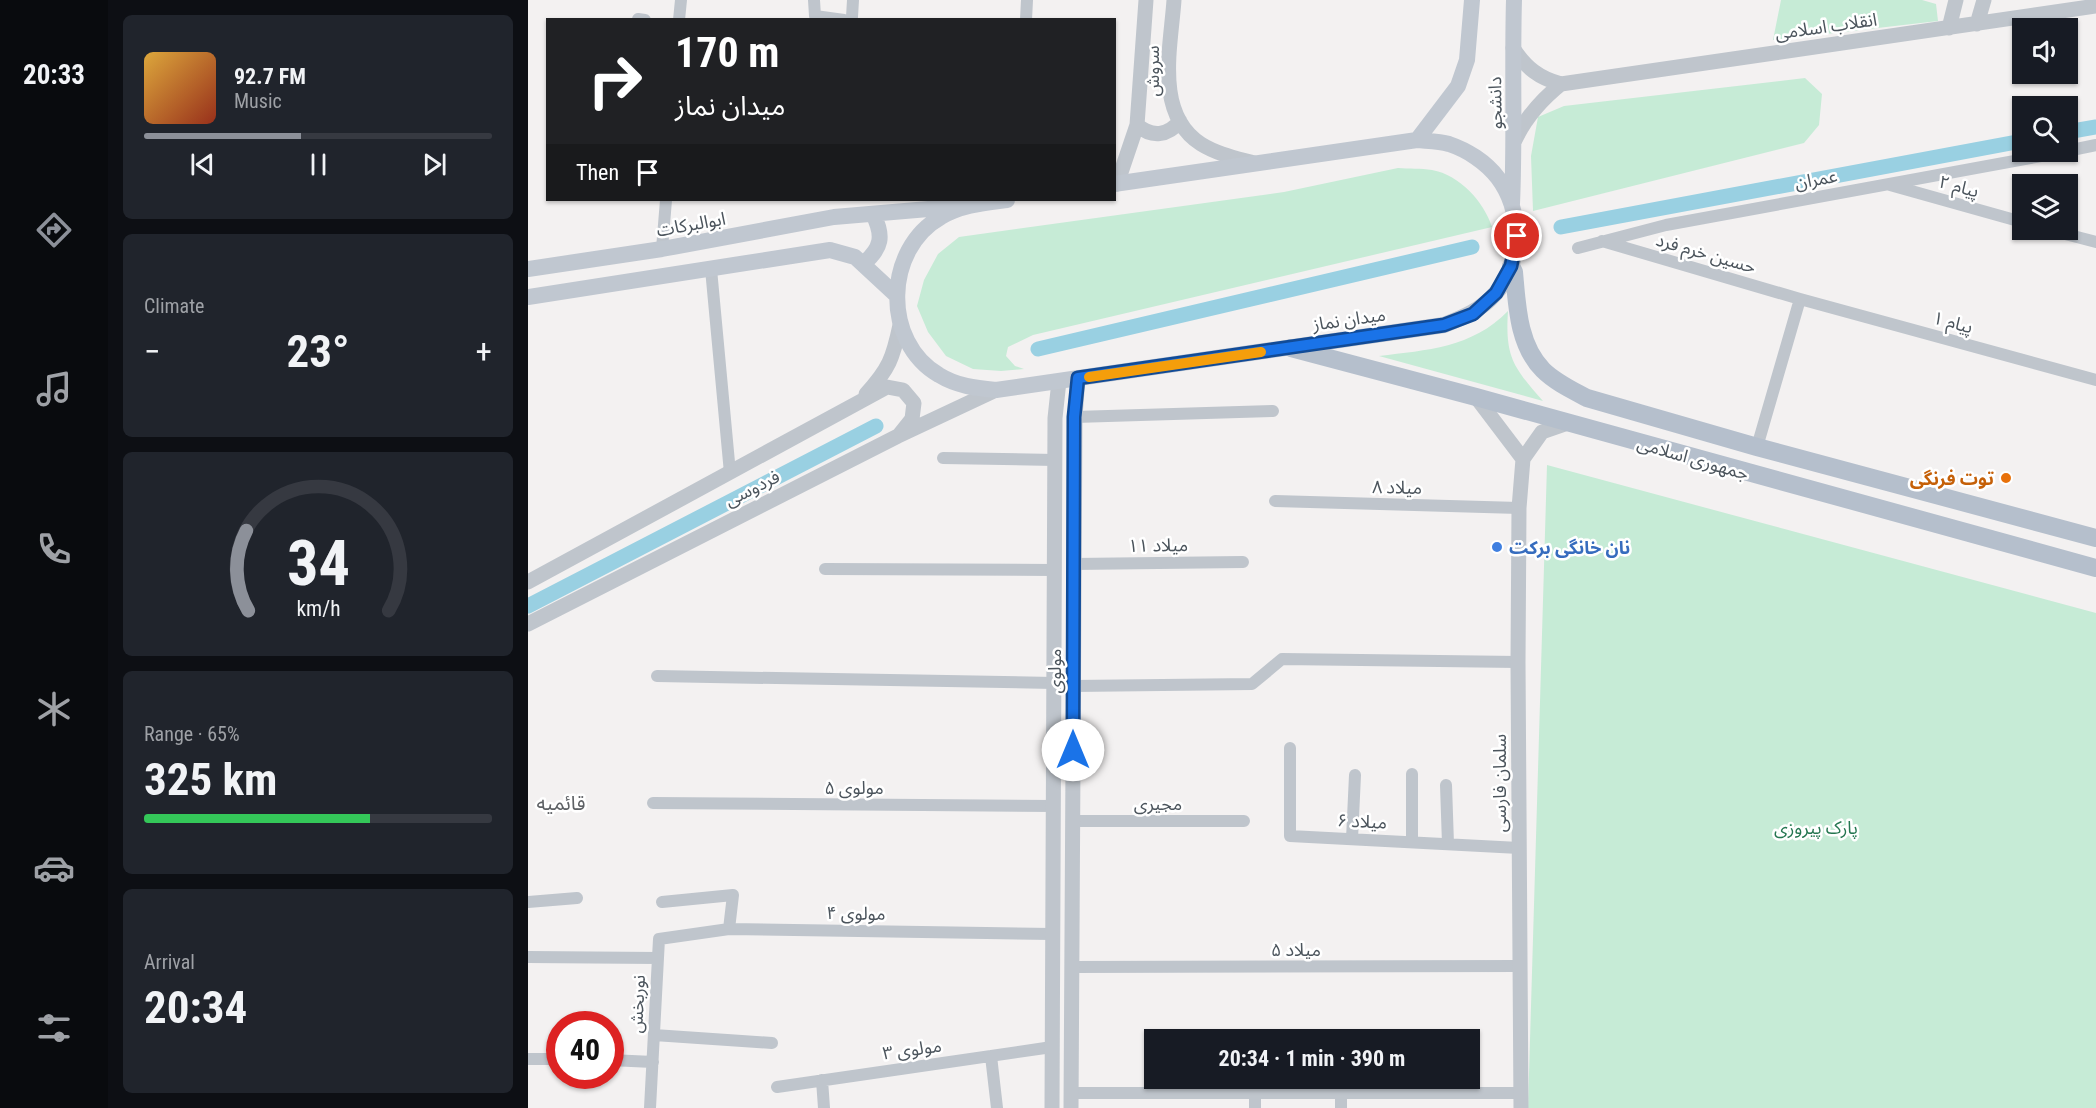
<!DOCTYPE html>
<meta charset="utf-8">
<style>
body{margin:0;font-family:"Roboto Condensed","Noto Sans Arabic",sans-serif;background:#20242c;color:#f1f3f6;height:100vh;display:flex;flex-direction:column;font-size:22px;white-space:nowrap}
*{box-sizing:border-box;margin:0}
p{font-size:20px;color:#9ea1a6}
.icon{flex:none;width:33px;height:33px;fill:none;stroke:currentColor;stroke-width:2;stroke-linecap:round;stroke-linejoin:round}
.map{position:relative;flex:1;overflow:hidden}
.panel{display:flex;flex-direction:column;gap:15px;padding:15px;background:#0d0f14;width:420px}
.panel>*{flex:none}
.banner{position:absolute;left:18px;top:18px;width:570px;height:183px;border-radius:0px;box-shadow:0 2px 4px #0004;background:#202124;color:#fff;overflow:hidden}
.tools{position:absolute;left:1484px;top:18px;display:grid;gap:12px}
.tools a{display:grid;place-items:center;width:66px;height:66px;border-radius:0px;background:#171b24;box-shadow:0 2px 4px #0004;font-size:30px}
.speed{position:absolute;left:18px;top:1011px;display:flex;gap:12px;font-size:30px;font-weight:700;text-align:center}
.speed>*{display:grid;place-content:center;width:78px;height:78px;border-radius:50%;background:#171b24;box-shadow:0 2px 4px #0004;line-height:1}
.speed .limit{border:9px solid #d22;background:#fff;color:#111}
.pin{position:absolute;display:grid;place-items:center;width:51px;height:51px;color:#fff;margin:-26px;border:3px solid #fff;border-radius:50%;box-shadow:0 2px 6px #0007}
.me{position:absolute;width:66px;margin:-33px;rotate:0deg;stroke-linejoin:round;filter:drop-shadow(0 0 4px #0008)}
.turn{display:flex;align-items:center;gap:21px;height:126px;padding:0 30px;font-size:27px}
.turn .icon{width:78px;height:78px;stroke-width:2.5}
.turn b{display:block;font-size:42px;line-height:51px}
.then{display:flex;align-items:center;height:57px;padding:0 30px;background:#0003;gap:12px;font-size:22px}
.big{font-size:45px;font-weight:700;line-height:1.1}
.panel .card{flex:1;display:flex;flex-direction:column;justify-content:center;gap:9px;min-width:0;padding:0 21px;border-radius:9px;background:#20242c}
.panel .dial{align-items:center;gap:0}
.dial svg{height:156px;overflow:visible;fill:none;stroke:#363941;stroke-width:7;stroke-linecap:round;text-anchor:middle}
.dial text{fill:#f1f3f6;stroke:none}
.song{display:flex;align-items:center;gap:18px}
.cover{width:72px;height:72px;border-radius:9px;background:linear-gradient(135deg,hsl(40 70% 55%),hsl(10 70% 35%))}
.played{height:6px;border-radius:3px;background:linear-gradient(90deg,#8c9099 45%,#363941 45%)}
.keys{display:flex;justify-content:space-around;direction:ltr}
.heat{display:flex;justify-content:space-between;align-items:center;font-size:33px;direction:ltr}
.charge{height:9px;border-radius:4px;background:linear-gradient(90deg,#34c759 65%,#363941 0)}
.trip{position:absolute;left:616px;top:1029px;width:336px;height:60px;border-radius:0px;background:#171b24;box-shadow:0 2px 4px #0004;font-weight:700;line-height:60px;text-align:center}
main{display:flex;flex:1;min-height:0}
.dock{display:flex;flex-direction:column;width:108px;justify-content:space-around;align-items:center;background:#090b0e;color:#9ea1a6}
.dock .icon{width:42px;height:42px}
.dock .on{color:#8c9099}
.dock b{font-size:27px;color:#f1f3f6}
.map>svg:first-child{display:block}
.green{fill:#c6ebd6}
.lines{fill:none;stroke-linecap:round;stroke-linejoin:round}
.canal{stroke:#99d0e2;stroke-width:15}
.minor{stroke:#bfc5cc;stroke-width:12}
.tertiary{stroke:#bfc5cc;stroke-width:15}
.secondary{stroke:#c0c7d0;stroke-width:16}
.primary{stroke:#b5bfcc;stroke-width:18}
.route-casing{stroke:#114b97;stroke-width:15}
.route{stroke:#1a73e8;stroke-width:10}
.slow{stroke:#f59e0b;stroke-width:10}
.food-dot{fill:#e8710a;stroke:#fff;stroke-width:2}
.shop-dot{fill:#3f7fe0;stroke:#fff;stroke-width:2}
.labels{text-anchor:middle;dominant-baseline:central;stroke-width:5;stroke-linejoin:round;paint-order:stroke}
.street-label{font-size:18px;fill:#4b545c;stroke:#fff}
.food-label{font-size:18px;font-weight:bold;fill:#c56008;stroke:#fff;text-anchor:end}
.shop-label{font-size:18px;font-weight:bold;fill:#366cbe;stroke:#fff;text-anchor:start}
.park-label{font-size:18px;fill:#247650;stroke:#fff}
.neighbourhood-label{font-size:20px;fill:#5e6165;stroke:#fff}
</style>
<main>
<nav class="dock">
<b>20:33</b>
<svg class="icon on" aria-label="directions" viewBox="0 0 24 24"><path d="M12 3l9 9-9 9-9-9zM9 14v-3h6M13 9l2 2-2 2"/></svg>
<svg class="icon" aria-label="music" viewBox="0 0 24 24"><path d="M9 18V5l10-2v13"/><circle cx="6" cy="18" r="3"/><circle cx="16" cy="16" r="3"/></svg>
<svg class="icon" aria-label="phone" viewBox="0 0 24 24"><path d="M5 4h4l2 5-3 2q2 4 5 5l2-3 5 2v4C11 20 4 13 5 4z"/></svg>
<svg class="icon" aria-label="climate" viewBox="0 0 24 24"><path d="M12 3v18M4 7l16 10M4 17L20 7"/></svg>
<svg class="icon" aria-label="car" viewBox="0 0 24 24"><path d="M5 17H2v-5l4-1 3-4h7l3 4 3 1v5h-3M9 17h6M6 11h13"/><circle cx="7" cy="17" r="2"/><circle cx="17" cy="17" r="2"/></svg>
<svg class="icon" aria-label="filters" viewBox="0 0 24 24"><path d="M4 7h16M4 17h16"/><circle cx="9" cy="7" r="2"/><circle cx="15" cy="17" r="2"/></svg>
</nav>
<section class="panel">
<div class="card">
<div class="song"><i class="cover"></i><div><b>92.7 FM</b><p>Music</p></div></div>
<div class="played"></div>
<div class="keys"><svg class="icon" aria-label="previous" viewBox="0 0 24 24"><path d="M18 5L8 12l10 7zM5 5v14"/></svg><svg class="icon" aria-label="pause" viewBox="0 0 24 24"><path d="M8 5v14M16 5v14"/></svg><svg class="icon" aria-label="next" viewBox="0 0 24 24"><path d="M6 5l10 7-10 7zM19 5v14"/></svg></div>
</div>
<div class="card"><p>Climate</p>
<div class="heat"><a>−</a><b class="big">23°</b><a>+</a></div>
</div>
<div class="card dial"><svg viewBox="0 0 100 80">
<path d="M14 69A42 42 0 1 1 86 69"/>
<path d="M14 69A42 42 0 0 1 13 28" stroke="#8c9099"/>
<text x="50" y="56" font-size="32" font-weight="700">34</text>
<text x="50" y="72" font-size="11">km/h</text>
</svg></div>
<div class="card"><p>Range · 65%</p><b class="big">325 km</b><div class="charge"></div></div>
<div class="card"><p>Arrival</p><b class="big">20:34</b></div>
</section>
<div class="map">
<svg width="1568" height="1108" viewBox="0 0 1568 1108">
<rect width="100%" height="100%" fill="#f3f1f1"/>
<!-- green -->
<path class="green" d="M1253,0H1394L1408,4L1410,21L1245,40Z
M1277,78L1294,94L1291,125L1276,143L1005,211L1003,156L1010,117L1036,106Z
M870,168C881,169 893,168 904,170C932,175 956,202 964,227L505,335L480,347L478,356L487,366L496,369L473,371L445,369L418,356L400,332L389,306L396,280L410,254L431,237L756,192Z
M980,311C977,357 985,367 1015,401L851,356C899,350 944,348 980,311Z
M1019,465L1568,613V1108H1000Z"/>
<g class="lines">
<!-- canal -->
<path class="canal" d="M1539,132L1568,127
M1033,227L1494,141
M510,349L944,247
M0,606L348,426"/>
<!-- minor -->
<path class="minor" d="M286,0L287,16L316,20
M110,19L117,20
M151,20L153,0
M322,20L324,17L325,0
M498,20L499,0
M1539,151L1568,145
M1362,185L1494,222
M1522,230L1568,242
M1074,241L1272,299L1568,380
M1050,248L1138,225L1535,152
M134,249L138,200
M183,269L202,473
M547,417L745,411
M1229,447L1272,299
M415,458L527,460
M747,501L991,508
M546,564L715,562
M297,569L526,570
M129,676L526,683
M545,686L724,684L754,659L990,662
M762,748V836L991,848
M918,785L920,844
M125,803L526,806
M545,821H716
M824,839L827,775
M884,842V774
M0,902L49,898
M134,902L205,895L201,929
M0,957L130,958
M544,967L992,966
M126,1035L244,1043
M463,1056L469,1108
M0,1059H32
M82,1060L125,1062
M294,1080L296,1108
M249,1087L524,1047
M544,1093H993
M727,1093V1108
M813,1093V1108
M122,1108L131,939L201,929L524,934"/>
<!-- tertiary -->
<path class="tertiary" d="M646,0C643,46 626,114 673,144C689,154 708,158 726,163
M1449,24L1456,0
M1421,28L1428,0
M985,48C998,68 1011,78 1033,84L1568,6
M609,125C624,138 640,136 652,121
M987,140C998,117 1013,100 1033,84
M589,184L609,125L618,0
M338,394C361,369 365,358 372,325
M948,397L995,459
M995,459L1014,432L1040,423
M0,582L359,387L375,390L386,403L384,419L372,434
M0,624L370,436L468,390
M524,1108L527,418L531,381
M543,1108L547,417L550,378
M993,1108L990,662L991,508L995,459"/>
<!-- secondary -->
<path class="secondary" d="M889,140L930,86L939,60L944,0
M479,200C456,203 433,205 413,217C356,249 354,342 411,375C429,386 447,388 468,390L916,325C936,317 953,310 967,294C995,263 994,210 970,178C958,162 939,150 921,144C911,141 899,141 889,140L586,184
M984,204C987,136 984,68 986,0
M335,264C354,248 356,236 345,214
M0,269L134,249L306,217L424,207
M0,297L302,250L327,257L368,295"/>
<!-- primary -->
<path class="primary" d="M983,266L986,272C989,305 990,345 1015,370C1027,382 1044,390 1059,398L1229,447L1568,538
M763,348L948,397L1568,568"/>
</g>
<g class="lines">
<!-- route casing -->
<g class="route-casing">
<path id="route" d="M545,750L546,417L550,378L916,325L945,314L968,293L983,266L989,236"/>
</g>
<!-- route -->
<use href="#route" class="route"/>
<!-- slow -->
<path class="slow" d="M561,377L733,352"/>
</g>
<!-- markers -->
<circle class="food-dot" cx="1478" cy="478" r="6"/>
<circle class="shop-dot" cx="969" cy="547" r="6"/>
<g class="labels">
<!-- street labels -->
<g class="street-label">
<text transform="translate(1298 26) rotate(-8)">انقلاب اسلامی</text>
<text transform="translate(624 71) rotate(-90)">سروش</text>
<text transform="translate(967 103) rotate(-91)">دانشجو</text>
<text transform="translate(1288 179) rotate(-10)">عمران</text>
<text transform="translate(1431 186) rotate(15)">پیام ۲</text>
<text transform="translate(163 224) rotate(-10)">ابوالبرکات</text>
<text transform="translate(1178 253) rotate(16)">حسین خرم فرد</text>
<text transform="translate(821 319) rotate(-8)">میدان نماز</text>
<text transform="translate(1425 322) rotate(15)">پیام ۱</text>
<text transform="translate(1165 458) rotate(16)">جمهوری اسلامی</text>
<text transform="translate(869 487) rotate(1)">میلاد ۸</text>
<text transform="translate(224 488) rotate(-27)">فردوسی</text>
<text transform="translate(630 545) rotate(-1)">میلاد ۱۱</text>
<text transform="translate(526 671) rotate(-90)">مولوی</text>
<text transform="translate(971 783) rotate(-90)">سلمان فارسی</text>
<text x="326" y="787">مولوی ۵</text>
<text x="630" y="803">مجیری</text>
<text transform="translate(834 821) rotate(3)">میلاد ۶</text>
<text transform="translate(328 913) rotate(1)">مولوی ۴</text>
<text x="768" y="949">میلاد ۵</text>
<text transform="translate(109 1004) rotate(-87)">نوربخش</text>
<text transform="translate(384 1049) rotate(-8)">مولوی ۳</text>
</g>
<!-- food labels -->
<g class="food-label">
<text x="1466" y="478">توت فرنگی</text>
</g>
<!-- shop labels -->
<g class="shop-label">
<text x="981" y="547">نان خانگی برکت</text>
</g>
<!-- park labels -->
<g class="park-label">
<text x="1288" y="827">پارک پیروزی</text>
</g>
<!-- neighbourhood labels -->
<g class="neighbourhood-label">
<text x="33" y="803">قائمیه</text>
</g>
</g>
</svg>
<div class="tools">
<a><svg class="icon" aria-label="sound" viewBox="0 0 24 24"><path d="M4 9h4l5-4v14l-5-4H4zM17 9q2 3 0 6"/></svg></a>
<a><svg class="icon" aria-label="search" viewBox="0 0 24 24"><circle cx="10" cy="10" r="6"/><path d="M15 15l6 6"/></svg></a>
<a><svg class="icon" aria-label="layers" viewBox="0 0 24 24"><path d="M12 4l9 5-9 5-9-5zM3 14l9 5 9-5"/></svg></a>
</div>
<div class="speed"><div class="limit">40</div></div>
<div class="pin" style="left:989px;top:236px;background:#d93025"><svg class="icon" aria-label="arrive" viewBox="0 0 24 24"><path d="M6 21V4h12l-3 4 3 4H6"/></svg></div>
<svg class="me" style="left:545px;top:750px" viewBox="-20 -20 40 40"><circle r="19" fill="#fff"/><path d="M0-13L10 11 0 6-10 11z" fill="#1a73e8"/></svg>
<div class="trip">20:34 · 1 min · 390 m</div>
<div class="banner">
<div class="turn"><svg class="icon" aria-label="right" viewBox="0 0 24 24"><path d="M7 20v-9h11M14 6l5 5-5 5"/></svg><div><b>170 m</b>میدان نماز</div></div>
<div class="then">Then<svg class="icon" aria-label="arrive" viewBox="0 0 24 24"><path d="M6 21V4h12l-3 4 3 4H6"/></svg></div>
</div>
</div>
</main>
